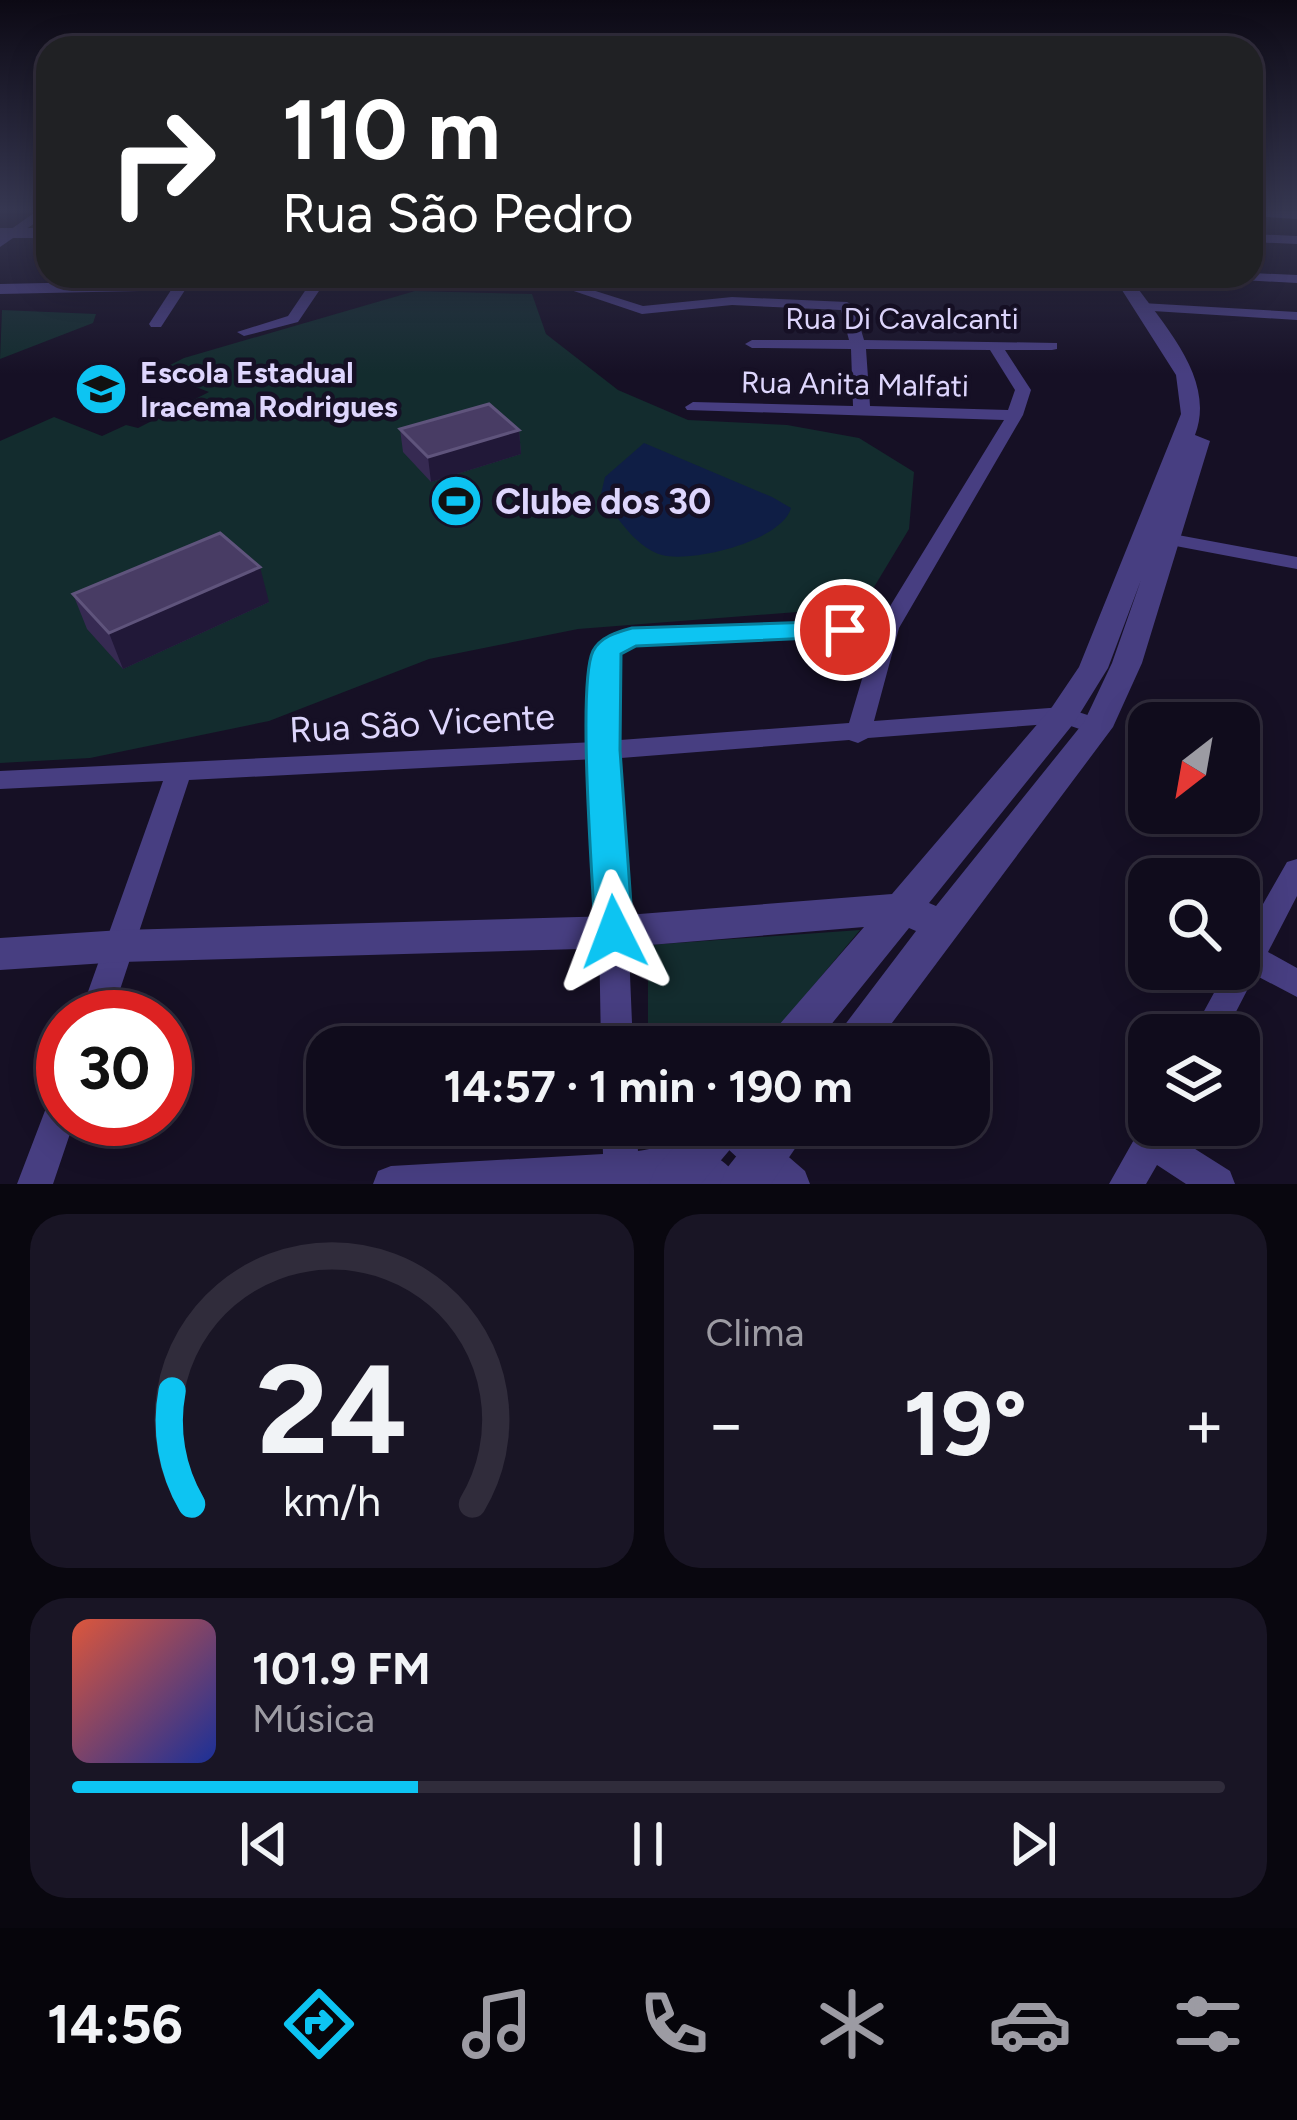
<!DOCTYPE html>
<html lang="pt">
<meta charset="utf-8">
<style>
body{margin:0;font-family:Figtree,sans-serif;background:#191525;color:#f1f3f6;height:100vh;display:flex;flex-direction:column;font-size:45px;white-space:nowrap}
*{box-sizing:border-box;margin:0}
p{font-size:39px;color:#9c9ba3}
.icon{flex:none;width:66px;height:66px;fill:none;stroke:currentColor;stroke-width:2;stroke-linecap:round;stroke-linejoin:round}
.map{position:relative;height:1184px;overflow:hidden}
.drawer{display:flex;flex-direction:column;gap:30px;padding:30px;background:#09070f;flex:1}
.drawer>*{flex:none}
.guide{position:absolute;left:36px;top:36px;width:1227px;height:252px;border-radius:36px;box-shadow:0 6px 30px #0003,0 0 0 3px #302c3b;background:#202124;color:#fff;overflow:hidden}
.needle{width:78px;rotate:211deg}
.controls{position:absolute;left:1128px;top:702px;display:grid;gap:24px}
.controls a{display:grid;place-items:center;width:132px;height:132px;border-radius:24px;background:#100c1c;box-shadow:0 6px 30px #0003,0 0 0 3px #302c3b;font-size:60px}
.speed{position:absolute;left:36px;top:990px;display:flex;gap:24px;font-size:60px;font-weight:700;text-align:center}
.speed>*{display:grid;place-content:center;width:156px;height:156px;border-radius:50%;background:#100c1c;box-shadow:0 6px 30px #0003,0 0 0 3px #302c3b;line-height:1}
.speed .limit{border:18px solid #d22;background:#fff;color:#111}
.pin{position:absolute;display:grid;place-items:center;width:102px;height:102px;color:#fff;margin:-51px;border:6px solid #fff;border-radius:50%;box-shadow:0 3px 12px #0007}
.me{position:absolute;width:132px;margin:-66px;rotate:357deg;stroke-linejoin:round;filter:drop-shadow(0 0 9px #0008)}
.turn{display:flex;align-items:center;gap:42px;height:252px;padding:0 48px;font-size:54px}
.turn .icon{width:156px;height:156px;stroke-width:2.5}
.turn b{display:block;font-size:84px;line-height:102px}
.big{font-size:90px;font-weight:700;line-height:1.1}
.drawer .card{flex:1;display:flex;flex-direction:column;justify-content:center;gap:18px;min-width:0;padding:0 42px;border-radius:36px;background:#191525}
.drawer .dial{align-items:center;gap:0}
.dial svg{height:312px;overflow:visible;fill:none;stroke:#302c3b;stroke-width:7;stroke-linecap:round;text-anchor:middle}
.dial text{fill:#f1f3f6;stroke:none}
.song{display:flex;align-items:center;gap:36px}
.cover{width:144px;height:144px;border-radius:18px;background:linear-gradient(135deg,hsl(10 70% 55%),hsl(230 70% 35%))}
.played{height:12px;border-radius:6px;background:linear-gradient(90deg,#0dc4f2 30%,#302c3b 30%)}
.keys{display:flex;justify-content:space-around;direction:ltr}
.heat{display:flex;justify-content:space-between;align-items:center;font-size:66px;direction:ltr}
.drawer .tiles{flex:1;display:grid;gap:30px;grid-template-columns:1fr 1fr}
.card:last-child{grid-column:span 2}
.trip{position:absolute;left:306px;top:1026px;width:684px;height:120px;border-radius:36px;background:#100c1c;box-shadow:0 6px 30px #0003,0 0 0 3px #302c3b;font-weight:700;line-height:120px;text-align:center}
.tabs{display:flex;height:192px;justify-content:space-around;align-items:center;background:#06050b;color:#9c9ba3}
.tabs .icon{width:84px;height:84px}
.tabs .current{color:#0dc4f2}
.tabs b{font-size:54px;color:#f1f3f6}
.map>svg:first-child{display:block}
.green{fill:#132c2e}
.water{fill:#0f1e45}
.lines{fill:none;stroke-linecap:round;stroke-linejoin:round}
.minor{fill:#473e81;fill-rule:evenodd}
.tertiary{fill:#473e81;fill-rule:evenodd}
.wall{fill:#362a52}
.shaded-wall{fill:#211838}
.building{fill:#483c64;stroke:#5f547c;stroke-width:3}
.route{fill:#0dc4f2;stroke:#087f9d;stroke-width:3}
.labels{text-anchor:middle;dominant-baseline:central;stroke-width:9;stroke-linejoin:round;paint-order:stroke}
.far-street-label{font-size:30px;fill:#ded6fd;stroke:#161025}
.far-poi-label{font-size:30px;font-weight:bold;fill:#ded6fd;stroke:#161025;text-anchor:start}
.poi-label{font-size:36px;font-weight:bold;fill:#ded6fd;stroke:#161025;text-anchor:start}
.street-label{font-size:36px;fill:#ded6fd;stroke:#161025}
</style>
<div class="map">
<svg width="1297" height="1184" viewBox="0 0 1297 1184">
<rect width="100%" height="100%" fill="#161025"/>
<!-- green -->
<path class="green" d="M415,291L532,294L546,334L618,390L688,420L787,425L859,438L914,472L909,529L862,607L578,629L429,659L269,721L90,758L0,763V441L54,417L102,436L126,425L138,428L209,392L156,372L184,358Z
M2,310L96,314L93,323L0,359Z
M860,930L762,1047H648V945Z"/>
<!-- water -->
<path class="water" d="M644,443L772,497L791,508C782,541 692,563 662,555C635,547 616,516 601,494L605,477Z"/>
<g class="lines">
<!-- minor -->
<path class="minor" d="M41,208H48V214L0,247V237Z
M1251,210L1297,211V219L1251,216Z
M1251,234L1297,236V244L1251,242Z
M1251,273L1297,275V283L1242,280L1235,276H1251Z
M548,276L643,306L732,297L847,302L854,306L864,340L1057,343V349L1052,350H1005L1031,390L1023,415L899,628L874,721L1063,707L1106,721L1109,727L1106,733L1097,735L1062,723L868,738L858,743L849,740L621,758L633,1047H601L596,759L189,780L111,1017H79L163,781L0,789V771L595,742L594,657L611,636L632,631L881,621L1004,420L687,410L685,407L693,402L853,406L851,349L752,348L745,344L752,340H849L841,310L732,305L642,314L547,282ZM866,349L990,350L1015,390L1008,410L870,406ZM875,635L849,723L620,740L616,658L627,646Z
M316,281L323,285L298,322L244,336L237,332L288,316L311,282Z
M175,284L187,287L161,327H151L149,324Z
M1142,303L1297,312V320L1137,310V304Z
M1151,530L1297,557V569L1144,540L1141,536L1144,532Z
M1297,859V896L1268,952L1297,968V997L1255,975L1224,1035H1191L1227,969H1239V946L1287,862Z
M63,1090V1119H75L53,1184H17L51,1095Z
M1149,1113V1125H1177L1173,1135L1230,1171L1235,1184H1186L1157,1165L1146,1184H1109Z
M602,1125H636L638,1151C675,1145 690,1137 722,1161C732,1169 736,1173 741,1184H694L687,1178L651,1184H373L378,1171L391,1166L603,1154Z
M710,1125H752L805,1171L810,1184H766L715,1137Z"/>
<!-- tertiary -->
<path class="tertiary" d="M0,228H48V238H0Z
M369,276H618L610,281L0,294V284Z
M1113,276H1129C1161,323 1217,377 1195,435L1210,441L1142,663L1113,727L874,1047H828L916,931L909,928L813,1047H766L772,1033L864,927L614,948L121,962L0,970V938L121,930L614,916L892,894L1052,707L1079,667L1181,414L1176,375ZM1141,580L1112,663L1084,722L936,906L929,903L1074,723L1108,668Z
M693,1125H744L738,1140L701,1184H649L656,1168Z
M761,1125H811L771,1184H720L727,1168Z"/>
</g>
<!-- wall -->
<path class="wall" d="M400,429L519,430L521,454L431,482L403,452Z
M73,594L269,602L123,669L87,629Z"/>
<!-- shaded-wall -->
<path class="shaded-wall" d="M519,430L521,454L431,482L428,457Z
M260,567L269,602L123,669L109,633Z"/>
<!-- building -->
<path class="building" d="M489,404L519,430L428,457L400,429Z
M220,533L260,567L109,633L73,594Z"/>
<!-- sky -->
<linearGradient id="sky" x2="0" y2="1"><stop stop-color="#0c0914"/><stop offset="0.56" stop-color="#363751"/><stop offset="1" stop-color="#363751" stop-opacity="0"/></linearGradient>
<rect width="1297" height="374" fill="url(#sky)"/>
<!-- route -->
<path class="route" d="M845,621L860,630L855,636L636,646L621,654L620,750L633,932L627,943L614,948L600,943L595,932C593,883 577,684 593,651C600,637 617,632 632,628Z"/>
<!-- icons -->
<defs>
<g id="school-disc" transform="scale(2.7)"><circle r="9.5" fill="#0dc4f2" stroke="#161025"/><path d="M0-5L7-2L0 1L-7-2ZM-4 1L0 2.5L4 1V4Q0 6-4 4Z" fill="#111"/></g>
<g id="stadium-disc" transform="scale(2.7)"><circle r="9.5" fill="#0dc4f2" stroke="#161025"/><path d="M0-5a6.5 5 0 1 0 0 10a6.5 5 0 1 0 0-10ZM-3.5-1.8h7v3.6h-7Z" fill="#111"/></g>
</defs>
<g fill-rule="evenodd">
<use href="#school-disc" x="101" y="389"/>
<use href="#stadium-disc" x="456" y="501"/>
</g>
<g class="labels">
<!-- far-street labels -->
<g class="far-street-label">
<text x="902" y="318">Rua Di Cavalcanti</text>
<text transform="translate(855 384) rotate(1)">Rua Anita Malfati</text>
</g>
<!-- far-poi labels -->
<g class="far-poi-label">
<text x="140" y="372">Escola Estadual<tspan x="140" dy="34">Iracema Rodrigues</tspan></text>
</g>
<!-- poi labels -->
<g class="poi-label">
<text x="495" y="501">Clube dos 30</text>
</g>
<!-- street labels -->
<g class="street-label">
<text transform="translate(422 723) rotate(-3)">Rua São Vicente</text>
</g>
</g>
</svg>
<div class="controls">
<a><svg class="needle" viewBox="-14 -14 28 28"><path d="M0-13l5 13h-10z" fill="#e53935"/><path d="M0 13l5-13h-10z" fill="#9c9ba3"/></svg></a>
<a><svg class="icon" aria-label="search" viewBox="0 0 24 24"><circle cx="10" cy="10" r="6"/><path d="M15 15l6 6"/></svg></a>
<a><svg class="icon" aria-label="layers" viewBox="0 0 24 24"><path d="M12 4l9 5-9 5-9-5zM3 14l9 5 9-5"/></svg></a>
</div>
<div class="speed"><div class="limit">30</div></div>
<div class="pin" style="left:845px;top:630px;background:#d93025"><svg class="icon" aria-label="arrive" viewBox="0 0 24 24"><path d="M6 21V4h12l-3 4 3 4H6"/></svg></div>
<svg class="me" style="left:614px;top:932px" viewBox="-20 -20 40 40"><path d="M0-17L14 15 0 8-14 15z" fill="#0dc4f2" stroke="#fff" stroke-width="4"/></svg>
<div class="trip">14:57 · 1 min · 190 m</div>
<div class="guide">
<div class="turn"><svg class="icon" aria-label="right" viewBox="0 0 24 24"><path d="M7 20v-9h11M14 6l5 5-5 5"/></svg><div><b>110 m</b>Rua São Pedro</div></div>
</div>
</div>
<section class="drawer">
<div class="tiles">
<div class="card dial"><svg viewBox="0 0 100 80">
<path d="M14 69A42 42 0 1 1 86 69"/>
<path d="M14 69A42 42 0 0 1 9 40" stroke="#0dc4f2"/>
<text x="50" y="56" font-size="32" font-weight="700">24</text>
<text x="50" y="72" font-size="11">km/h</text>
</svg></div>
<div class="card"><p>Clima</p>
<div class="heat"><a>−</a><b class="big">19°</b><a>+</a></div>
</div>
<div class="card">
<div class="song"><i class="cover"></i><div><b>101.9 FM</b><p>Música</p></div></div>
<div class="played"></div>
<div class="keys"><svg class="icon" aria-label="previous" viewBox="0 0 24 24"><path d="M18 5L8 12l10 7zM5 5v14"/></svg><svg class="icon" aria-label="pause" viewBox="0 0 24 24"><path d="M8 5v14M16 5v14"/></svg><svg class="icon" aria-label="next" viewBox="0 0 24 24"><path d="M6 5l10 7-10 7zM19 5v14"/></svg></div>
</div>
</div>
</section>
<nav class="tabs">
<b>14:56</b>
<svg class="icon current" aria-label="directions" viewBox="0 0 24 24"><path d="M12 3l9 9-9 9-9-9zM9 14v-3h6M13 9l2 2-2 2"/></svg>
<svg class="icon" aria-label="music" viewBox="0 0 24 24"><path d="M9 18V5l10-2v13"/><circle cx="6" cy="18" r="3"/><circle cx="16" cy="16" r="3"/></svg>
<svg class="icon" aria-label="phone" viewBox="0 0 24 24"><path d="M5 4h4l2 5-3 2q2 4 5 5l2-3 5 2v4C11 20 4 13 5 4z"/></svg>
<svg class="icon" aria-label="climate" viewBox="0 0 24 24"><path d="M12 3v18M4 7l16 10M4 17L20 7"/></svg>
<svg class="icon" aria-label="car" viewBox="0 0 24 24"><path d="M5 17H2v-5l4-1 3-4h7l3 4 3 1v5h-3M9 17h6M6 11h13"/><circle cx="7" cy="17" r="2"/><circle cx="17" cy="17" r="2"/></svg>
<svg class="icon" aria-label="filters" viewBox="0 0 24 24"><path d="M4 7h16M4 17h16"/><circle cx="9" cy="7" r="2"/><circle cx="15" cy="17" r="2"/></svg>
</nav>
